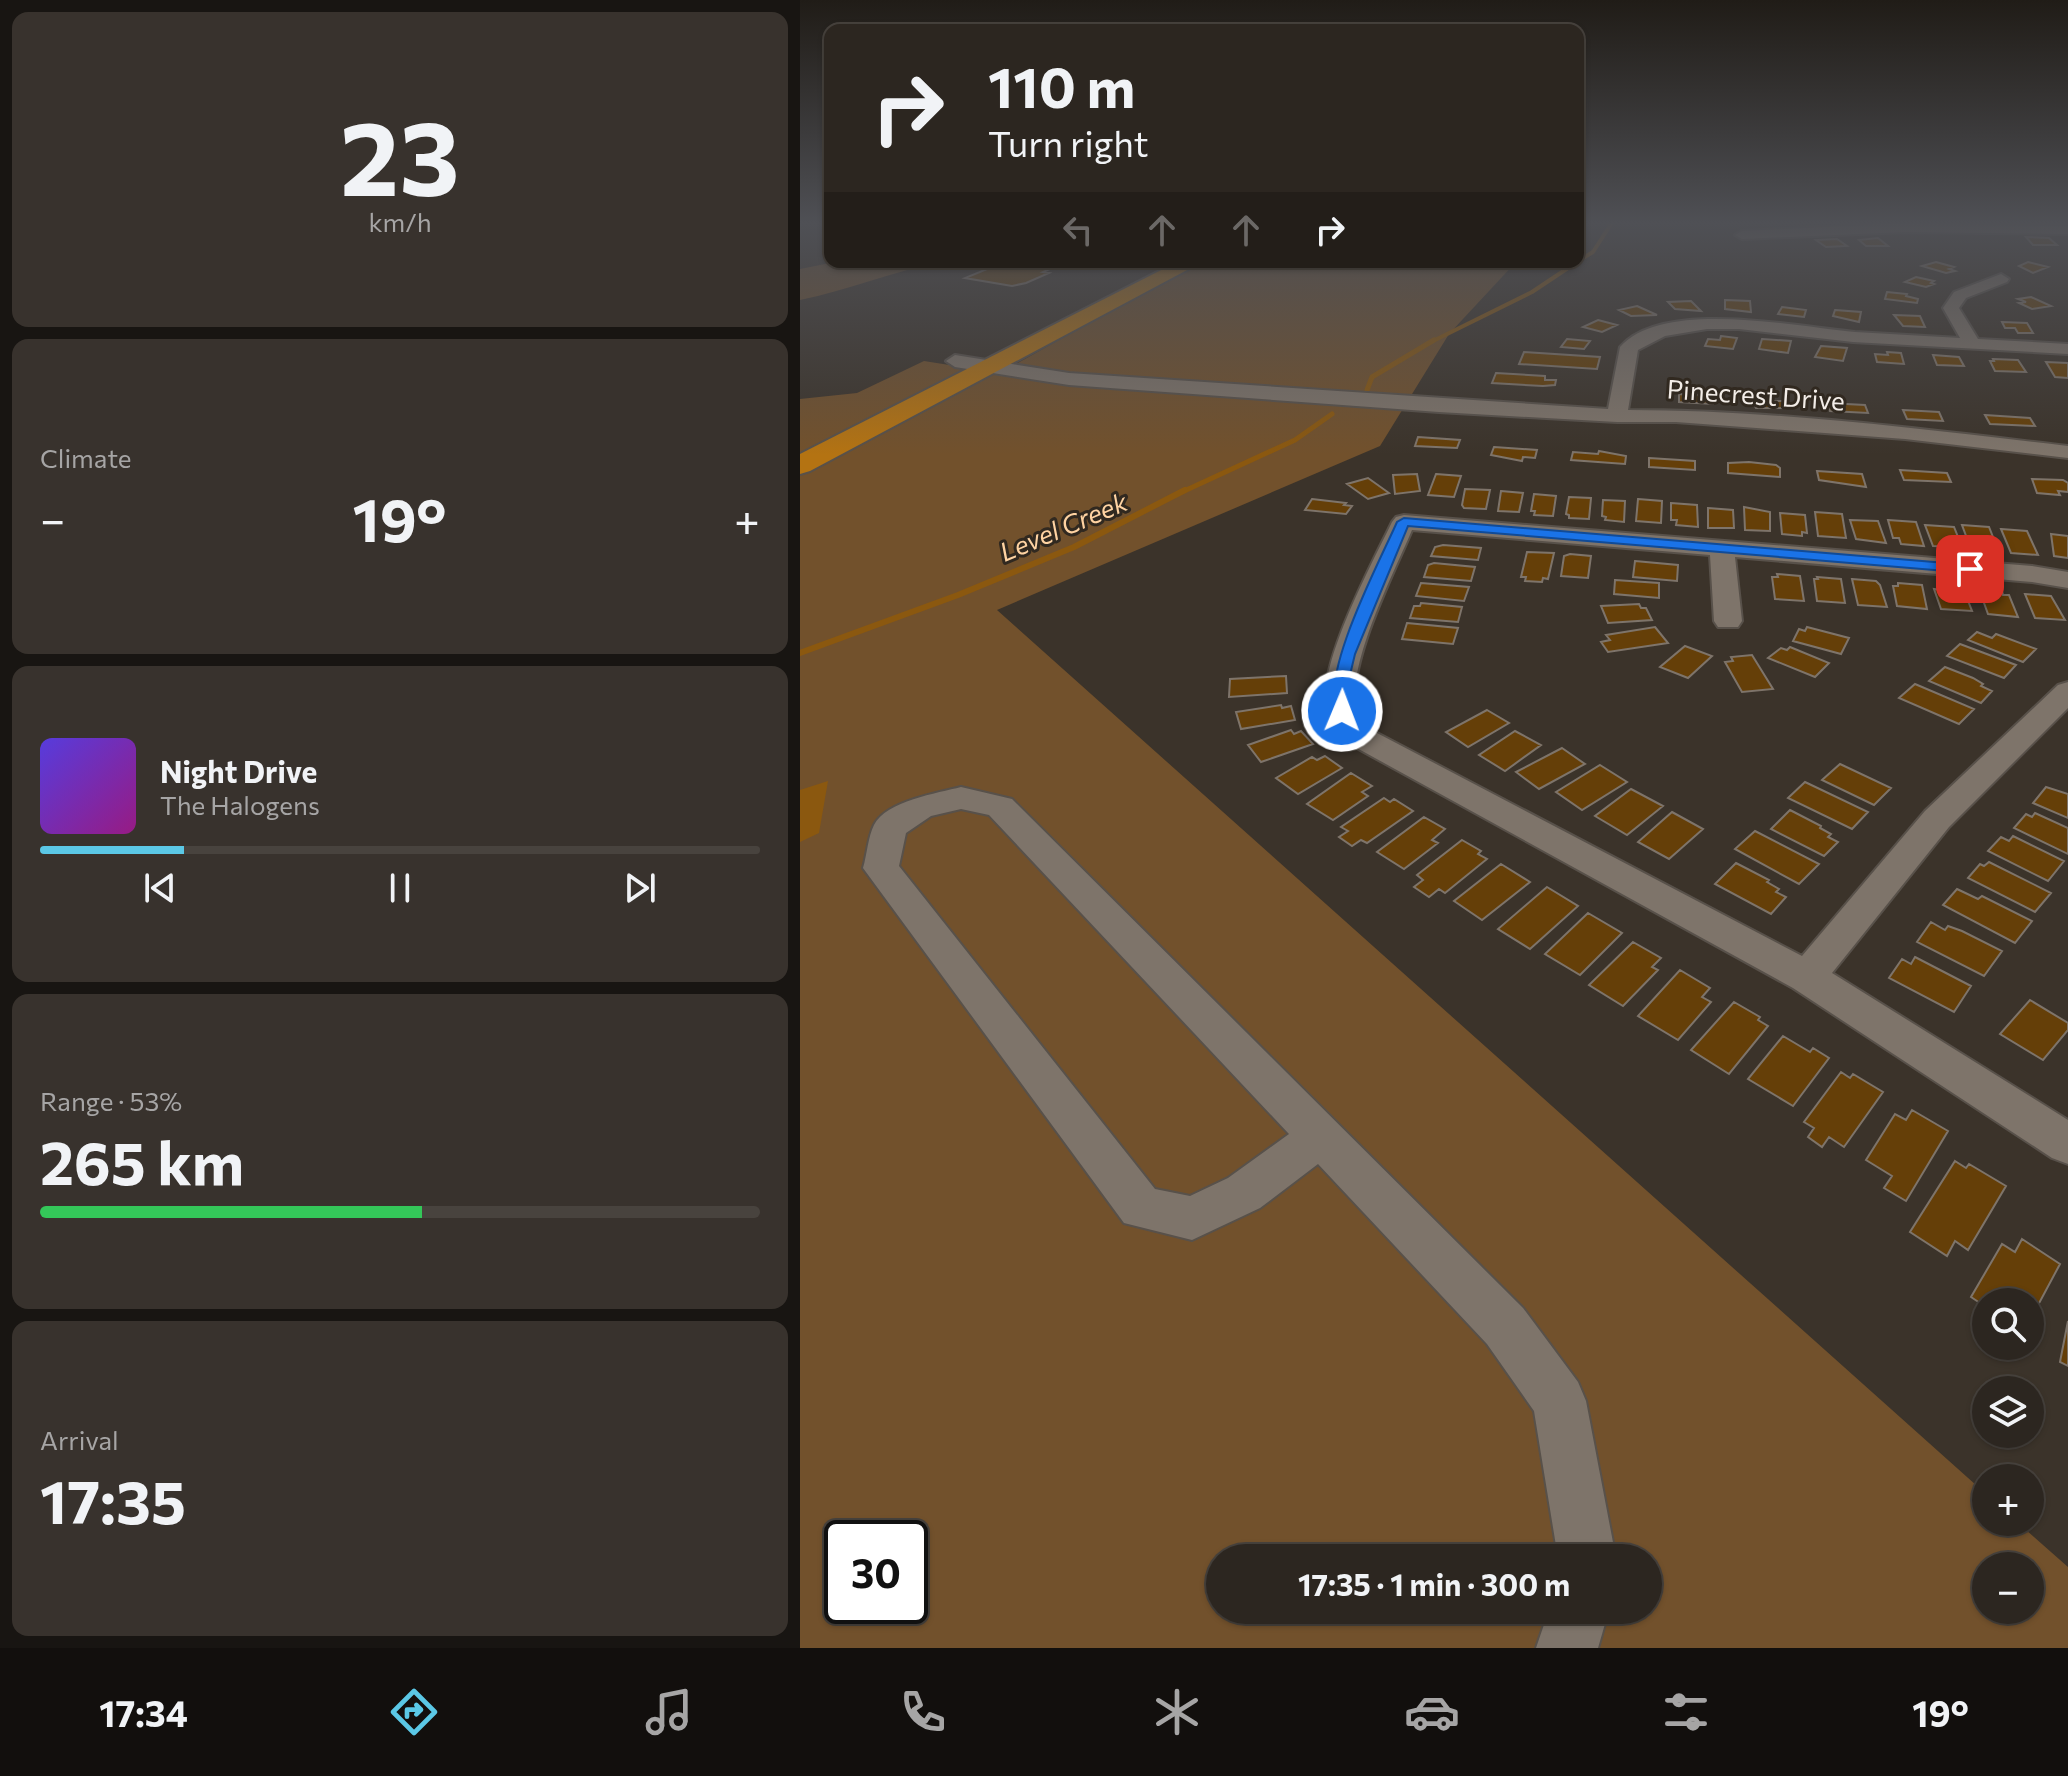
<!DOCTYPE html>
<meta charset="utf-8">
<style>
body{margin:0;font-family:Commissioner,sans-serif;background:#38322d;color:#f1f3f6;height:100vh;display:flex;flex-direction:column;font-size:30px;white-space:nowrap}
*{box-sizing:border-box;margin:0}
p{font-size:26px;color:#a6a5a5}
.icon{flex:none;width:44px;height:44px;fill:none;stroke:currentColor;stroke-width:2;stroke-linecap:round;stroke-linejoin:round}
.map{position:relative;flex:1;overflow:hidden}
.drawer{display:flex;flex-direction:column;gap:12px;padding:12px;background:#181512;width:800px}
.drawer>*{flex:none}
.guide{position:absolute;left:24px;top:24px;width:760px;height:244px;border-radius:16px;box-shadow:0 2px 6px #0004,0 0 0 2px #48433e;background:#2c2620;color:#f1f3f6;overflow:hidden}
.buttons{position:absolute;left:1172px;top:1288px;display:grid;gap:16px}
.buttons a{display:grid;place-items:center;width:72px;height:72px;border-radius:50%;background:#2c2620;box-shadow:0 2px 6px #0004,0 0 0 2px #48433e;font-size:40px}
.speed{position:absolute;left:24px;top:1520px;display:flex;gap:16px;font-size:40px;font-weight:700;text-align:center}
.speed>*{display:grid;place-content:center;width:104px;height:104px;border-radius:50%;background:#2c2620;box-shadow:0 2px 6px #0004,0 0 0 2px #48433e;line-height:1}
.speed .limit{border:4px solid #111;border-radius:12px;background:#fff;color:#111}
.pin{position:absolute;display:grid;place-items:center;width:68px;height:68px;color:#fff;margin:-34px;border-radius:16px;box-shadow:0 4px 12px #0006}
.me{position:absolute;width:88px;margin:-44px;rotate:1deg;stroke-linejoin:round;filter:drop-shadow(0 0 6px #0008)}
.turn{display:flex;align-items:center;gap:28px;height:168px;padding:0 32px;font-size:36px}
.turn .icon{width:104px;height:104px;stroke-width:2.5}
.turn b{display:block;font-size:56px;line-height:68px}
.lanes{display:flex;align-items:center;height:76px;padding:0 32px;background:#0003;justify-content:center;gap:40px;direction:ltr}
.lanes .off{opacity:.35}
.big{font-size:60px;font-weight:700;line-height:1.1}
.drawer .card{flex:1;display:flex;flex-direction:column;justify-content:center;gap:12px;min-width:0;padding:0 28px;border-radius:16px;background:#38322d}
.drawer .dial{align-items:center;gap:0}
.dial b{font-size:104px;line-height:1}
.song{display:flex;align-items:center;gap:24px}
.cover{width:96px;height:96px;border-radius:12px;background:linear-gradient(135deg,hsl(250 70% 55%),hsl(310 70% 35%))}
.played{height:8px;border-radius:4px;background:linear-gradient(90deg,#5bc8e6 20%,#48433e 20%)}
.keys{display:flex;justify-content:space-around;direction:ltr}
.heat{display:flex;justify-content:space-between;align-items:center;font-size:44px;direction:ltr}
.charge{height:12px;border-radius:6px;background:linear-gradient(90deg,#34c759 53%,#48433e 0)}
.trip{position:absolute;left:406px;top:1544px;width:456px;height:80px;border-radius:40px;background:#2c2620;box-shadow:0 2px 6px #0004,0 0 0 2px #48433e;font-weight:700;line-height:80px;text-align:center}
.tabs{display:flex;height:128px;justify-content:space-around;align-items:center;background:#120f0d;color:#a6a5a5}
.tabs .icon{width:56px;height:56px}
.tabs .active{color:#5bc8e6}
.tabs b{font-size:36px;color:#f1f3f6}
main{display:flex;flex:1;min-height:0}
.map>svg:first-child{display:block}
.green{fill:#72512c;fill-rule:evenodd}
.water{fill:#8b580f}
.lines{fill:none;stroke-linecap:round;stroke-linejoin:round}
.stream-far2{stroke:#8b580f;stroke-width:4}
.stream-far1{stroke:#8b580f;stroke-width:5}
.stream{stroke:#8b580f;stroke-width:6}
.building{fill:#653f08;stroke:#7e746a;stroke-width:2}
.minor-casing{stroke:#58514a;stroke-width:4}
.highway-casing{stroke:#58514a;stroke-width:4}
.minor{fill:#7e746a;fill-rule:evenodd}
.highway{fill:#b47312;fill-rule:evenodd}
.route{fill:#1a73e8;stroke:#114b97;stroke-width:2}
.labels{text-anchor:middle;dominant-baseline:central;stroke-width:6;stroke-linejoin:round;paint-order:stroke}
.far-street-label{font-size:26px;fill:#f3ede8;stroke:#312920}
.far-water-label{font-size:26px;font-style:italic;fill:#ffd3a2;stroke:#312920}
</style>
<main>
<section class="drawer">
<div class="card dial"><b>23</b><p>km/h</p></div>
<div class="card"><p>Climate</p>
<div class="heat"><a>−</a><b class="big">19°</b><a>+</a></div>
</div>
<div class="card">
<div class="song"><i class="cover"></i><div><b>Night Drive</b><p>The Halogens</p></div></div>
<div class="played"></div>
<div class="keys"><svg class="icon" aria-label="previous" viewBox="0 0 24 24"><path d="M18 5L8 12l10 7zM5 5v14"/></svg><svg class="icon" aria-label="pause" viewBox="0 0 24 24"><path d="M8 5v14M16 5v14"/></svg><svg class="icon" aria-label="next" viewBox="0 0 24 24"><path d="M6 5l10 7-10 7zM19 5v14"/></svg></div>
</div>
<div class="card"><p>Range · 53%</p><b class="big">265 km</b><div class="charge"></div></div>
<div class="card"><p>Arrival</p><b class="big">17:35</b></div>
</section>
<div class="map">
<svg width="1268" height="1648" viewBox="0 0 1268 1648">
<rect width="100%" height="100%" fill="#3b332a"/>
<!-- green -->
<path class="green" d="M35,262H140C92,272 48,290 0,300V269Z
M398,262H716L649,334L580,446L197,610L1186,1494V1522H1217L1268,1567V1648H0V399L57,393L124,361L200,373ZM42,1538H110V1606H42ZM420,1558H848V1610H420ZM1186,1566H1230V1610H1186Z"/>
<!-- water -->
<path class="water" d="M28,781L19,833L0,842V790Z"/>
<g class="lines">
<!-- stream-far2 -->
<path class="stream-far2" d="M778,261L793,252L811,224
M631,342L732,292L777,262"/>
<!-- stream-far1 -->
<path class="stream-far1" d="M567,390L572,377L634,340
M382,492L495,440L532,414"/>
<!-- stream -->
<path class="stream" d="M0,653L158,595L274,547L385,490"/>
</g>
<!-- building -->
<path class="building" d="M1226,237L1249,238L1257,245H1233Z
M1078,238L1088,246H1066L1059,240Z
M1037,239L1047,246L1026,247L1016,240Z
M204,262L250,269L243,272L249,273L226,283L212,286L165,278Z
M1136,262L1154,267L1149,269L1155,271L1146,273L1122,266Z
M1228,262L1248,267L1233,273L1219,266Z
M1116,277L1134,281L1131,283L1134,284L1126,287L1105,282Z
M1087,292L1107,294L1106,296L1118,299L1117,303L1085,299Z
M1231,297L1251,306L1232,309L1219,303L1226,302L1218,299Z
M925,300L950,301L951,312L925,309Z
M891,301L901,311L875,309L868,302Z
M837,306L857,315L831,316L819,310Z
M982,307L1006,310L1004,317L978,314Z
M1035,310L1061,312L1059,322L1033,316Z
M1094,315L1120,316L1125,327L1103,326Z
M798,320L817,325L802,332L783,327Z
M1202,322L1227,323L1233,333H1218L1215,328H1205Z
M921,336L937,338L933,349L905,346L908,339L920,340Z
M767,339L790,341L784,349L761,347Z
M962,339L991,341L988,353L959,349Z
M1021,346L1047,348L1043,361L1015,357Z
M724,352L800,357L797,369L719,364Z
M1087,352L1101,353L1104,364L1077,362L1075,354L1088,355Z
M1133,355L1159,357L1164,366L1137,365Z
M1193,359L1218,360L1226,372L1195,371L1190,361H1194Z
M1246,362L1268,363V378L1255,377Z
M696,373L745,376V380H756L755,385L743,386L692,383Z
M879,394L913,396V404L879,402Z
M952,401H986L990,408H956Z
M1027,403L1065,405L1068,413L1030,411Z
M1103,410L1139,412L1143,421L1107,419Z
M1185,415L1230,418L1235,426L1190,424Z
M618,437L660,440L657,448L615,446Z
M694,447L737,450L735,458L723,457L722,461L691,455Z
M799,451L826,456L825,464L771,460L773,452L798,454Z
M849,458L895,461V470L849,467Z
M949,462L976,465L980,468V477L928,473V463Z
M1100,470L1147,473L1151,482L1104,480Z
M1017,471L1062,474L1066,487L1019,480Z
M617,474L620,491L595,494L593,475Z
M636,474L661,476L654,497L628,495Z
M568,478L589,493L568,499L547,484Z
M1232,479L1263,480L1268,483V492L1258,491L1260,495L1237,493Z
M665,489L690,490L686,509L664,508L662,505Z
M701,491L723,493L719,512L698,511Z
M734,494L756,496L753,516L734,515L735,511H731Z
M769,497L791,498L789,519L769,518V515L766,514Z
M512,499L546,503L544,505L552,506L546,514L505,510Z
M838,499L862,501L861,523L836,521Z
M803,500L825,501L824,522L805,520L806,517L802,516Z
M871,503L897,505L898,527L876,525L877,520H871Z
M944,507L970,512V531L945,530Z
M908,508L933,510L934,528H908Z
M1015,512L1042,514L1046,538L1018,536Z
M980,513L1005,515L1007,533L1002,532V536L982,534Z
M1050,520L1078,521L1086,543L1056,539Z
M1088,520L1116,522L1124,546L1101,544L1099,538H1093Z
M1125,525L1154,527L1162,547L1133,546Z
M1162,525L1189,527L1199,552L1171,549Z
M1201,529L1227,531L1238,555L1211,553Z
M1251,534L1268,536V558L1254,556Z
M643,545L681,548L678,560L631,556L635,547Z
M727,552L754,553L748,579L743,578L742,582L725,581L726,577H721Z
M770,554L791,556L788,578L761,576L764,556Z
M835,561L878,565L877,581L833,577Z
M634,563L675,567L671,581L624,577L628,565Z
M977,574L1000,576L1004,601L975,599L972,577H978Z
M1017,577L1041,579L1045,603L1017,601L1014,579H1018Z
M1052,579L1076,581L1080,585L1087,607L1058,605Z
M815,580L859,583V598L814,594Z
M621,583L669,587L664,601L616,596Z
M1098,583L1122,585L1127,609L1097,606L1093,586H1098Z
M1141,586L1163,588L1172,611L1141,609L1134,589L1142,590Z
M1179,589L1202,591L1203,595H1209L1218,617L1188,614Z
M1225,594L1251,596L1265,620L1235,618Z
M621,603L662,607L658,622L610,618L614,606H620Z
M839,604L841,608H846L852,620L808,623L801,606Z
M607,623L658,628L653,644L602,639Z
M855,627L868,643L808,652L801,642L810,640L806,635Z
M1007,627L1049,638L1041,654L993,641L999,629L1005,631Z
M1177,632L1192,638L1196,634L1236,649L1223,662L1168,640Z
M1160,644L1216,665L1204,678L1147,656Z
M885,646L912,656L888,678L860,667Z
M990,647L1029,663L1015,677L968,658L981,648L987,650Z
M952,655L973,689L942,692L925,662L933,661L931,657Z
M1145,667L1173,678L1183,684L1181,686L1192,691L1181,703L1129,681Z
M486,676L487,693L429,697L430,679Z
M1115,684L1174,709L1159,724L1099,698Z
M481,705L482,708L491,706L495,720L441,729L436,712Z
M687,710L709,723L668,747L646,732Z
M491,730L494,734L501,731L513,744L461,762L448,745Z
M715,731L741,745L705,771L679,755Z
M762,748L785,764L739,789L716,772Z
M525,756L542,768L498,794L476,778L512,757L517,760Z
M1040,764L1091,788L1074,805L1022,780Z
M800,765L827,782L782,810L756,792Z
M551,773L572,786L562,792L568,796L533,820L507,804Z
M1005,782L1068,812L1052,829L988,798Z
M1246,787L1268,794V818L1233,803Z
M831,789L863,806L827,835L795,816Z
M584,798L590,802L594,799L613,811L567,843L561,840L552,846L539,837L548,831L541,827Z
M990,810L1021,826L1020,828L1031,834L1028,837L1038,842L1024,856L971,829Z
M872,812L903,829L869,859L838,842Z
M1235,813L1268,828V854L1214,828L1226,814L1232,817Z
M624,817L645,829L632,840L638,843L604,869L577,852Z
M955,831L1019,864L999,884L935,849Z
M1213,836L1264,861L1248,881L1188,851L1201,837L1209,841Z
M662,840L681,851L678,854L687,859L645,893L639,889L629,897L614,887L623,880L617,875Z
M1189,862L1251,893L1235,912L1168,878L1180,864L1184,866Z
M936,863L969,880L967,882L979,889L976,892L986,897L971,914L915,884Z
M701,864L730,882L682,920L654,901Z
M747,887L778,906L730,949L698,929Z
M1157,889L1178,899L1182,896L1232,921L1215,943L1143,905Z
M788,913L822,933L780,975L745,954Z
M1131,922L1145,930L1148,926L1162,931L1202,951L1184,976L1117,942Z
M833,942L861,958L852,967L858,970L823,1006L789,985Z
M1115,957L1171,986L1154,1012L1089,978L1102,959L1111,964Z
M880,970L910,988L902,997L911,1002L878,1040L838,1016Z
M1230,1000L1268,1023V1030L1243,1060L1200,1034Z
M934,1002L960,1017L958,1020L968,1026L929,1074L891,1050Z
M983,1036L1010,1052L1013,1048L1029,1058L993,1106L948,1079Z
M1041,1072L1050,1078L1053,1074L1083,1092L1044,1147L1029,1137L1022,1147L1008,1137L1014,1128L1004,1122Z
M1112,1110L1148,1131L1106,1201L1084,1188L1092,1176L1066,1160L1095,1114L1106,1120Z
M1155,1161L1166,1168L1169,1164L1206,1186L1168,1250L1155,1241L1147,1256L1110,1232Z
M1222,1239L1260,1264L1230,1320V1302H1186V1307L1171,1297L1202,1244L1215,1252Z
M1268,1321V1366L1260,1362Z"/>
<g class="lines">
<!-- minor casing -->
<g class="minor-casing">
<path id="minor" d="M1088,224L1268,226V234L1105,232L942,239L935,235L942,231Z
M1201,274L1209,279L1207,282L1166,298L1159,308L1178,339L1268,344V354L1053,342L939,329H907L865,336L838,350L828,410C975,410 1122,429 1268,446V458L1105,439L876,422H817L639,412L269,385L155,367L146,361L155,355L269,373L808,409L820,347C863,298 996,327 1055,332C1090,334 1125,336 1160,338L1143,308L1154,292Z
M604,515L1232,566L1268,572V588L1232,582L935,557L942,621L938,627H918L914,621L910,555L612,530C595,571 545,667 557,709C560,719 570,726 577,733L1002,956L1125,811L1258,685L1268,682V708L1149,827L1032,973L1268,1120V1164L1252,1158L993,988L555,747C546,737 533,726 528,713C512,674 574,560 592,522L596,517Z
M161,787L212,799L723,1308L778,1382L786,1401L816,1558H758L734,1411L687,1344L518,1164L460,1208L392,1240L324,1223L63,868C67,854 68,837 74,825C86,801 138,793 161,787ZM161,809L189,815L489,1134L428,1178L390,1196L355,1189L99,866L106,833L131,816Z
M749,1610H809L798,1648H736Z"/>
</g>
<!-- highway casing -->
<g class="highway-casing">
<path id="highway" d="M377,262H402L10,471L0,474V454Z"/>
</g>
<!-- minor -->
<use href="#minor" class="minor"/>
<!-- highway -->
<use href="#highway" class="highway"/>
</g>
<!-- sky -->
<linearGradient id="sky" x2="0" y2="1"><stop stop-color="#201c17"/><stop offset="0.49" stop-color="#4f5055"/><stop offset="1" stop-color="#4f5055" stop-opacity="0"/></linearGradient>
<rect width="1268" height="455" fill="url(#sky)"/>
<!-- route -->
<path class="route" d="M604,518L1170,565L1177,569L1170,573L608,526L555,654L549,679L550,711L548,715H537C519,675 579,563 597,522Z"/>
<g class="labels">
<!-- far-street labels -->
<g class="far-street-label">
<text transform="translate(956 394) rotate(4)">Pinecrest Drive</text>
</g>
<!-- far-water labels -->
<g class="far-water-label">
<text transform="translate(263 526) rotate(-23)">Level Creek</text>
</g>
</g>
</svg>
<div class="buttons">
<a><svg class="icon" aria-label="search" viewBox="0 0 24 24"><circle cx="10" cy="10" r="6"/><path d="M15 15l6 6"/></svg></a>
<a><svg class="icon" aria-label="layers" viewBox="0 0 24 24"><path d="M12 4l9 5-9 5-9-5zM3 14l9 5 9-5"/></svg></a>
<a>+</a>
<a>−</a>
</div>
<div class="speed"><div class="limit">30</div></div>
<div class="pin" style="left:1170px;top:569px;background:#d93025"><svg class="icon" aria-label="arrive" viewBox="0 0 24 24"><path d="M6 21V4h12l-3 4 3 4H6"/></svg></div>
<svg class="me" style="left:542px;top:711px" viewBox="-20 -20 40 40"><circle r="17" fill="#1a73e8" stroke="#fff" stroke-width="3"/><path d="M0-11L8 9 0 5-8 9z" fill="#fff"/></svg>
<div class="trip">17:35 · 1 min · 300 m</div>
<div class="guide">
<div class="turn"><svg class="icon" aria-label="right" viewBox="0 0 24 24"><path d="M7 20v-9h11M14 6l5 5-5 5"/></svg><div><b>110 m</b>Turn right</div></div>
<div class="lanes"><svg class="icon off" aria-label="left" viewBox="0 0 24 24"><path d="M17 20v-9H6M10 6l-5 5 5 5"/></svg><svg class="icon off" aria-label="ahead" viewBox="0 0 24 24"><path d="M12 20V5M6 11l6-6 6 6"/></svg><svg class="icon off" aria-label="ahead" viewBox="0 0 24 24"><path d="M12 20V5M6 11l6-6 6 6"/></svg><svg class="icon" aria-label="right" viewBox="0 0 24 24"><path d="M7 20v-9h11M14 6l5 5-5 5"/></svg></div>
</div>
</div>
</main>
<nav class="tabs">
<b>17:34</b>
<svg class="icon active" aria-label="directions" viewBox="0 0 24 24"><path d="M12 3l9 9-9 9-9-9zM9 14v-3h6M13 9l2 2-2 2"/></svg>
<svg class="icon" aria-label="music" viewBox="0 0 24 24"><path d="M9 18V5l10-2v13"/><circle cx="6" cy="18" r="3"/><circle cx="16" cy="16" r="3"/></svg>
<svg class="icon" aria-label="phone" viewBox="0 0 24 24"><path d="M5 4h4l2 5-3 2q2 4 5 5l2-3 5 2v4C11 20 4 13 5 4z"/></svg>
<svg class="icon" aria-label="climate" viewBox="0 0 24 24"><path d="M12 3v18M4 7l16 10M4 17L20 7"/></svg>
<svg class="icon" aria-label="car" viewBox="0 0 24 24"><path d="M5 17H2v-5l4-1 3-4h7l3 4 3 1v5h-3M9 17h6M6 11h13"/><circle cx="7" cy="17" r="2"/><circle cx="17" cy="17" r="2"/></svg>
<svg class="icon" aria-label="filters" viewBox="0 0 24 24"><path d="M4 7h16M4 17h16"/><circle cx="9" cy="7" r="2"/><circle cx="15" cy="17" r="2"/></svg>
<b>19°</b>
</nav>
